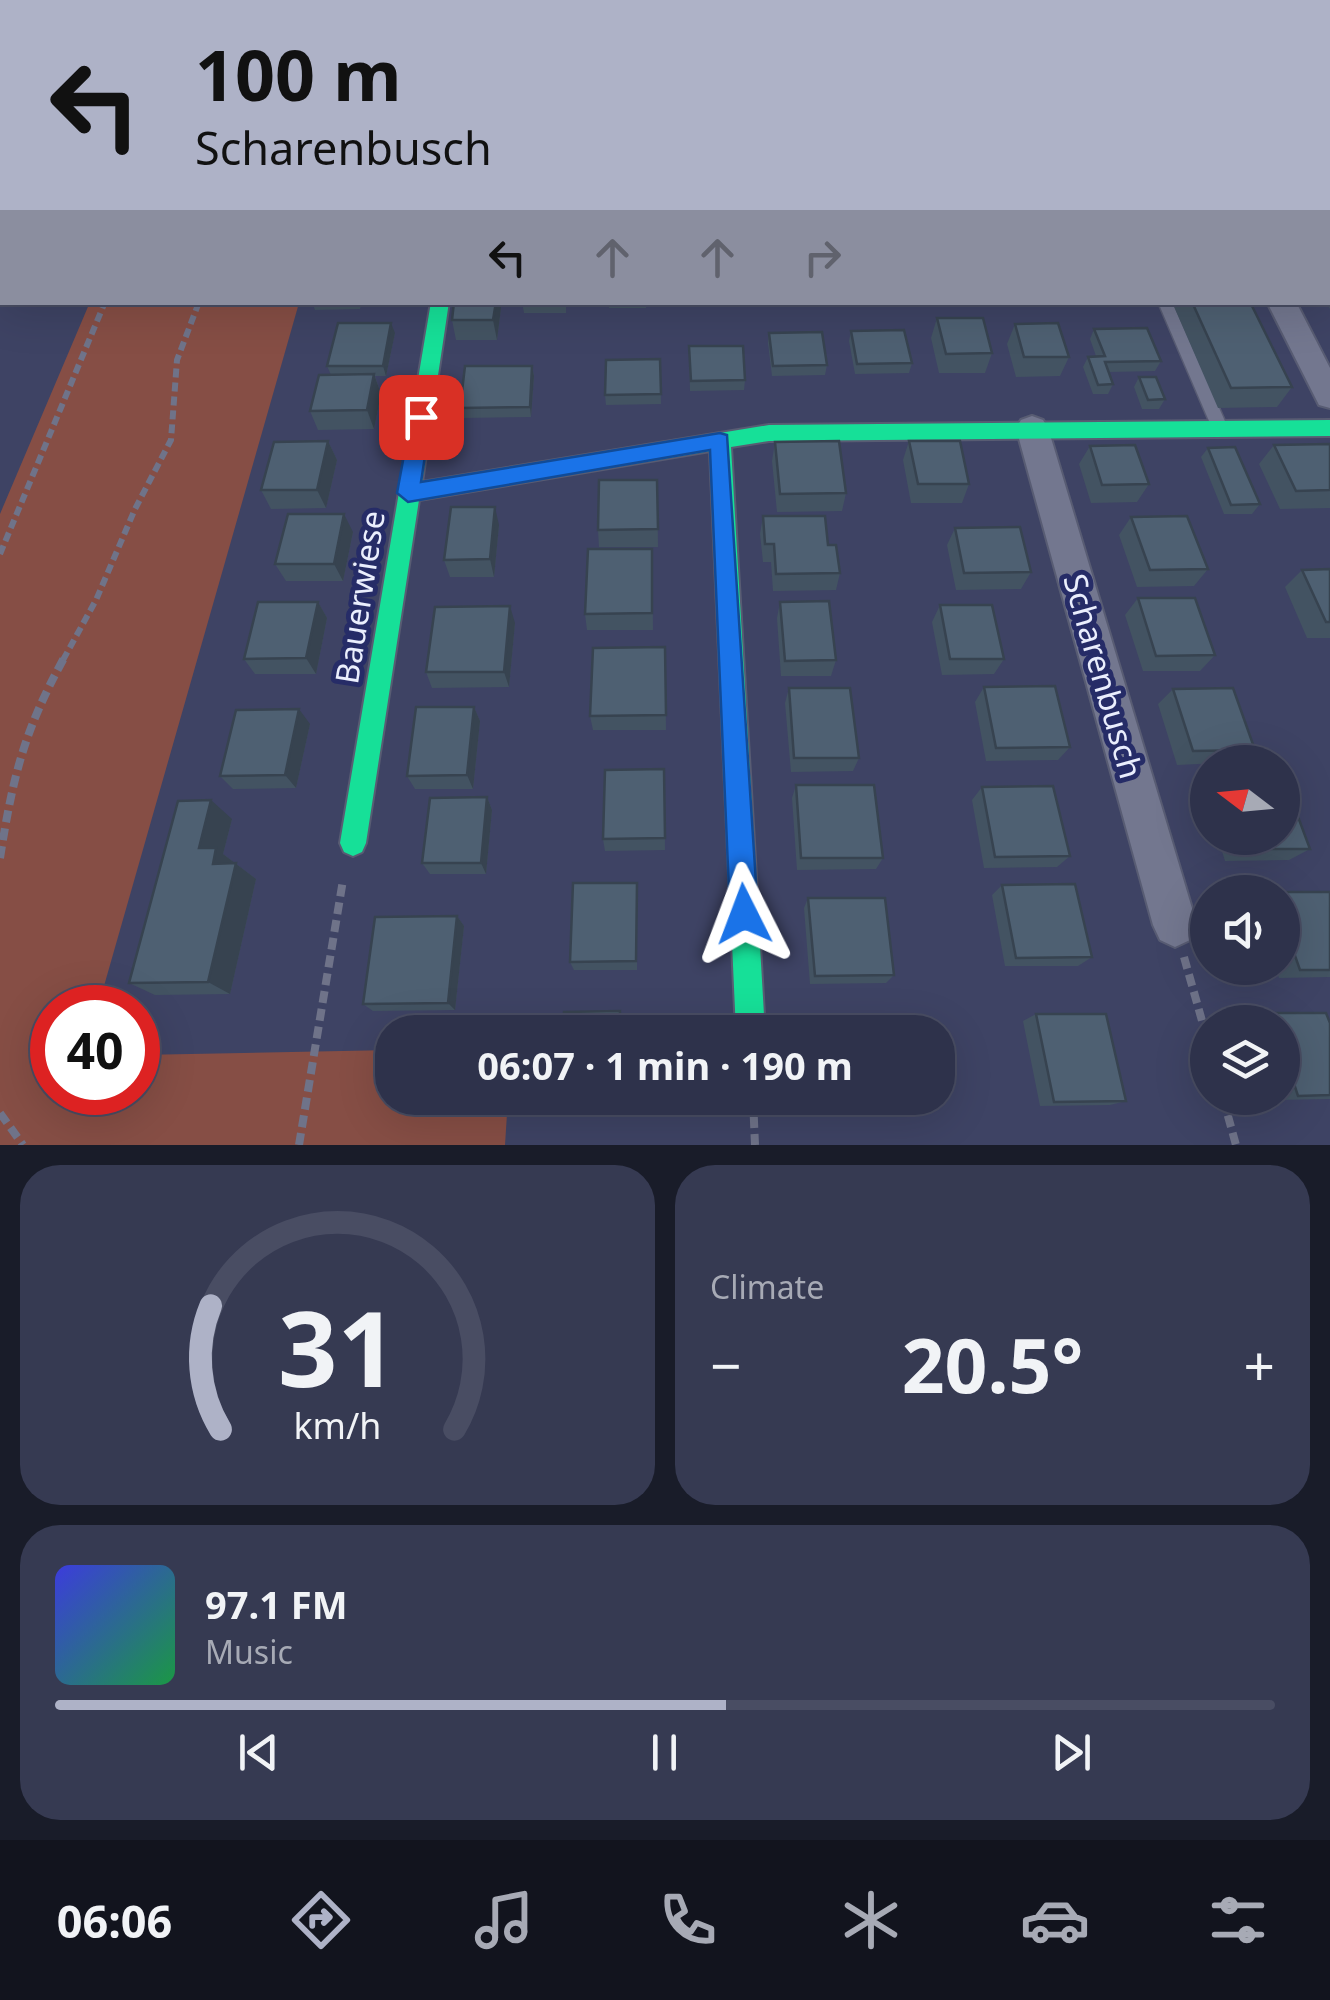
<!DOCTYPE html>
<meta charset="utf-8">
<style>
body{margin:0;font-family:"Noto Sans",sans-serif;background:#363a52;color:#f1f3f6;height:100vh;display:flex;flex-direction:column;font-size:38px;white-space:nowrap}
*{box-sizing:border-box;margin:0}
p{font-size:32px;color:#a7aab5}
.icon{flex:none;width:55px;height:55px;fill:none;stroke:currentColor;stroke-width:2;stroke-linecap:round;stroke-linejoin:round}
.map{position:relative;height:1145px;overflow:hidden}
.details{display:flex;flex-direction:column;gap:20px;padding:20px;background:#191c29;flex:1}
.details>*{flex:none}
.top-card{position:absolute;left:0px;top:0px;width:1330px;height:305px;box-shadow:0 10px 40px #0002,0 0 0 2px #494d63;background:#aeb2c7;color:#111;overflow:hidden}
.needle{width:65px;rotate:286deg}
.tools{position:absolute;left:1190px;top:745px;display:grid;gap:20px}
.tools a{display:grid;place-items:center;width:110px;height:110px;border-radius:50%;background:#2e324b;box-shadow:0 10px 40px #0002,0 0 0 2px #494d63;font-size:50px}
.speed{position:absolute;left:30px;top:985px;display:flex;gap:20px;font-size:50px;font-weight:700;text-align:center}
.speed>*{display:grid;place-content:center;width:130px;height:130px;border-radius:50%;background:#2e324b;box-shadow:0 10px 40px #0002,0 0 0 2px #494d63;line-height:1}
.speed .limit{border:15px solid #d22;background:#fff;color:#111}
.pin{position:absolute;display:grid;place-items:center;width:85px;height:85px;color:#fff;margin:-42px;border-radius:20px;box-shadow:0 5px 15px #0006}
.me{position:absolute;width:110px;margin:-55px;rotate:357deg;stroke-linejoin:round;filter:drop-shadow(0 0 8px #0008)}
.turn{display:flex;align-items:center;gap:35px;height:210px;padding:0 30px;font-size:45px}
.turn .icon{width:130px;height:130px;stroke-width:2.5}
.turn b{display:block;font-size:70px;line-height:85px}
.lanes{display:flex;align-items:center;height:95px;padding:0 30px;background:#0003;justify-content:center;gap:50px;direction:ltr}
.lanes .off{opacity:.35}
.big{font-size:75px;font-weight:700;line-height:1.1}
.details .card{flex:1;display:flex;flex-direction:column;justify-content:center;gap:15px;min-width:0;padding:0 35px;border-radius:40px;background:#363a52}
.details .dial{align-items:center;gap:0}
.dial svg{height:260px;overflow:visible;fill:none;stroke:#494d63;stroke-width:7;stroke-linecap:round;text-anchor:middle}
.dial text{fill:#f1f3f6;stroke:none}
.song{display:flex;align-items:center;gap:30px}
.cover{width:120px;height:120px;border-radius:15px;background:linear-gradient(135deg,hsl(240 70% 55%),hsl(140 70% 35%))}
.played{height:10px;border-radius:5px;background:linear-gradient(90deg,#aeb2c7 55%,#494d63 55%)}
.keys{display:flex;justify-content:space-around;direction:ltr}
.heat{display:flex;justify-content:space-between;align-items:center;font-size:55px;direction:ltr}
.details .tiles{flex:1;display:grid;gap:20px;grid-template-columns:1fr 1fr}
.card:last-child{grid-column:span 2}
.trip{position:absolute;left:375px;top:1015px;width:580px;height:100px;border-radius:40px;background:#2e324b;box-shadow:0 10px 40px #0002,0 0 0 2px #494d63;font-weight:700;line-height:100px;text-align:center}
.dock{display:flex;height:160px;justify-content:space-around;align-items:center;background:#12141e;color:#a7aab5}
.dock .icon{width:70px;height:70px}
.dock .selected{color:#aeb2c7}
.dock b{font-size:45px;color:#f1f3f6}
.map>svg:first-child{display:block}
.green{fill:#864e45}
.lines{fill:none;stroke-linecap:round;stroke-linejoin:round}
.lane-casing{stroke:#585c73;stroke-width:3}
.street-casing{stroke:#585c73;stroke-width:4}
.fast-casing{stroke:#585c73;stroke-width:4}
.path-far1{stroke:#6f7389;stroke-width:6;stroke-dasharray:9 5;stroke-linecap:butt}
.path{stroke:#6f7389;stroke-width:8;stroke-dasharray:12 6;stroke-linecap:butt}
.lane{fill:#73778f;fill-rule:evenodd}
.street{fill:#73778f;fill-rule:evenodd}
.fast{fill:#16e098;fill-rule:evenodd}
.wall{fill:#435362}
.shaded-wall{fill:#374350}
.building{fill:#4e6072;stroke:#374350;stroke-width:2.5}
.route{fill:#1a73e8;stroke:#114b97;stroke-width:2.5}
.labels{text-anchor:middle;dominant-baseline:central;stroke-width:10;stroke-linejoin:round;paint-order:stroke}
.street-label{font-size:32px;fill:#eaeefd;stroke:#262c67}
</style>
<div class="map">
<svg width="1330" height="1145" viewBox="0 0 1330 1145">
<rect width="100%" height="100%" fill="#3e4364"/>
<!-- green -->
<path class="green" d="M90,302L299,303L98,1007L52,1008V1092H138V1055L392,1050V1098H508L505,1145H0V514Z"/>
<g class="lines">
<!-- lane casing -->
<g class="lane-casing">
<path id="lane" d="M1328,154H1330V162H1328Z
M1158,302H1172L1228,428L1226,432H1214L1212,428Z"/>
</g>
<!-- street casing -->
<g class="street-casing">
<path id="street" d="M1267,302H1296L1330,368V408L1319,405Z
M1032,416L1043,420L1048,428L1197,925L1190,940L1175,947L1160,940L1153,925L1016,428L1021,420Z"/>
</g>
<!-- fast casing -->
<g class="fast-casing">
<path id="fast" d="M431,302H449L422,482L769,425L1330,420V436L769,441L731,447L765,1032H736L710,451L419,500L366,843L362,852L353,856L344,852L340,843Z"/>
</g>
<!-- path-far1 -->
<path class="path-far1" d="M0,554L105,302
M63,660L96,600L135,509L171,440L177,360L199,302"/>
<!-- path -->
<path class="path" d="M0,858C13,776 24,731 64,658
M1184,957L1208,1042
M753,1098L755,1145
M1223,1098L1236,1145
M0,1113L23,1145
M299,1145L343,880"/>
<!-- lane -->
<use href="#lane" class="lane"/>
<!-- street -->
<use href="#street" class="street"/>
<!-- fast -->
<use href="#fast" class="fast"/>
</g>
<!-- wall -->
<path class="wall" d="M909,0H944L943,2H909Z
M1330,40V76H1328V45Z
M1328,94H1330V148H1328Z
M1328,169L1330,173V309L1326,302H1328Z
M312,302H362L360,309L315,310Z
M522,302H566V313H524Z
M609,302H646V308H609Z
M1172,302H1250L1292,387L1277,407L1218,408Z
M501,308L497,340H456L452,320Z
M937,318L992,353L985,373H939L931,338Z
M1015,324L1069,357L1060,376L1016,377L1007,344Z
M1094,329L1161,361L1155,371L1108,372L1113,384L1108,394H1093L1083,367L1088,357L1096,356L1090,339Z
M851,331L912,363L909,373L855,374L849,341Z
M395,333L386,376H375L381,394L374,429L318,430L310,411L331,375L327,366Z
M769,333L827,365L825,375L772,376L768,343Z
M689,346L745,380L744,390L690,391Z
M660,359L661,404L606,405L605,395Z
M532,366L534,376L531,417L463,418L460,408Z
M1139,377L1165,399L1159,409H1142L1134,387Z
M328,441L337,460L326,508L271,509L261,490Z
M909,441L969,484L962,503H911L903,460Z
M775,442L846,493L842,511L777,512L772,461Z
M1330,444V508L1280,509L1259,464L1274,445Z
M1090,446L1149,484L1137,502L1091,503L1079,464Z
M1208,448L1260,504L1252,514H1224L1201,457Z
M657,480L658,547H599L598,530Z
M763,516L828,545L840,573L836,590L773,591L771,562H763L760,534Z
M1131,517L1208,569L1194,586L1137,587L1119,535Z
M499,525L494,577H450L444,560Z
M955,528L1031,572L1021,589L956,590L947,545Z
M353,532L343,581H286L275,564Z
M652,549L653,630H587L585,614Z
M1330,569V638H1307L1285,587L1302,570Z
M1138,598L1215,655L1200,671H1143L1125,615Z
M318,602L327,618L316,674H255L244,659Z
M780,602L836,660L831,676H781L777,618Z
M940,605L1004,659L994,674L942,675L932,622Z
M515,623L509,687L432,688L426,672Z
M665,647L666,730H593L590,716Z
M984,687L1070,747L1058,760L986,761L975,702Z
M789,688L859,758L853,771L791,772L785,703Z
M1173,689L1255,750L1240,762L1177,765L1158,704Z
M474,707L480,721L473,789H415L407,776Z
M310,724L296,788L233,789L220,776Z
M664,769L665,850L605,851L603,839Z
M796,785L883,858L876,869L797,870L792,798Z
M982,787L1070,856L1057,867L984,868L972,800Z
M1208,789V805L1204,792Z
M487,797L492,810L486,874H430L422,863Z
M232,819L223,854L256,879L230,994L155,995L129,983Z
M1218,838H1282L1310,849L1289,860L1225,861Z
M637,883V970H574L570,962Z
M1002,885L1092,957L1078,966H1005L992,895Z
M1282,892H1330V977L1279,978L1275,968H1282Z
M808,898L894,975L886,983L810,984L804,908Z
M457,916L464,926L455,1010L373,1011L363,1004Z
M1272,1013L1330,1023V1099L1276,1100L1275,1098H1282V1022H1252L1251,1020Z
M1036,1014L1126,1101L1110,1105L1040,1106L1023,1021Z
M857,1019L923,1032H852L851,1026Z
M620,1098V1107H564L560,1104Z
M858,1098H932L933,1106L924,1110L859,1111Z"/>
<!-- shaded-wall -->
<path class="shaded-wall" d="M496,302H500L501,308L497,340L493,320Z
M391,323L395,333L386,376L383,366Z
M532,366L534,376L531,417L530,407Z
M374,374L381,394L374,429L367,410Z
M328,441L337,460L326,508L317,490Z
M495,507L499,525L494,577L490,559Z
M344,514L353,532L343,581L334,564Z
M318,602L327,618L316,674L306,658Z
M510,606L515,623L509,687L504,672Z
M474,707L480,721L473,789L467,775Z
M299,709L310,724L296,788L285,775Z
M487,797L492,810L486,874L481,863Z
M211,800L232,819L223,854L256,879L230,994L208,982L213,864L199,848Z
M457,916L464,926L455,1010L448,1003Z"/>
<!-- building -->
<path class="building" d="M1008,0H1041L1040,2H1007Z
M1102,0H1148L1147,2H1101Z
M1239,0H1296L1301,1V2H1238Z
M1328,94H1330V115L1328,111Z
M1328,169L1330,173V186H1328Z
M454,302H496L493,320H452Z
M1192,302H1250L1292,387L1231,388Z
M937,318H983L992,353L946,354Z
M338,323H391L383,366H327Z
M1058,323L1069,357H1024L1015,324Z
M1147,328L1161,361L1105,362L1113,384L1098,385L1088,357L1105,356L1094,329Z
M904,330L912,363L857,364L851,331Z
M822,332L827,365L773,366L769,333Z
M689,346H743L745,380L691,381Z
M660,359L661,394L605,395L606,360Z
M465,366H532L530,407L460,408Z
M374,374L367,410L310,411L319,375Z
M1139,377H1156L1165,399L1148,400Z
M328,441L317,490H261L274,442Z
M839,441L846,493L780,494L775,442Z
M909,441H960L969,484H918Z
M1330,444V490L1296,491L1274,445Z
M1135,445L1149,484L1102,485L1090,446Z
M1235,447L1260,504L1231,505L1208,448Z
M599,480H657L658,529L598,530Z
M451,507H495L490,559L444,560Z
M288,514H344L334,564H275Z
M763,516H825L828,545H836L840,573L776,574L774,544H765Z
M1187,516L1208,569L1150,570L1131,517Z
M1020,527L1031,572L964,573L955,528Z
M588,549H652V613L585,614Z
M1330,569V622H1326L1302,570Z
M1138,598H1195L1215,655L1156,656Z
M829,601L836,660L785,661L780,602Z
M258,602H318L306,658L244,659Z
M940,605H992L1004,659H950Z
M510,606L504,672H426L435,607Z
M665,647L666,715L590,716L593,648Z
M1055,686L1070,747L996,748L984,687Z
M789,688H850L859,758H794Z
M1233,688L1255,750L1193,751L1173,689Z
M416,707H474L467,775L407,776Z
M299,709L285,775L220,776L236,710Z
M664,769L665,838L603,839L605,770Z
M1282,779H1284L1310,849H1243L1239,838H1282Z
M796,785H874L883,858H801Z
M1053,786L1070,856L995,857L982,787Z
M487,797L481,863H422L430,798Z
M211,800L199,848H216L213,864L236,863L208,982L129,983L178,801Z
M573,883H637L636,961L570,962Z
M1075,884L1092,957L1016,958L1002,885Z
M1273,892H1330V970H1300L1282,919V892Z
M808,898H885L894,975L815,976Z
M457,916L448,1003L363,1004L375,917Z
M620,1011V1032H563L564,1012Z
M1272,1013H1326L1330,1023V1095L1298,1096L1282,1047V1022H1275Z
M1036,1014H1106L1126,1101L1054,1102Z
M857,1019H921L923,1032H859Z
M560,1098H619L618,1103L560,1104Z
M866,1098H932L933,1106L866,1107Z"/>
<!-- route -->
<path class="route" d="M421,409L431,417L421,482L720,433L727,435L758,914L754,924L744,928L734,924L730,914L710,450L408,502L397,493L411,417Z"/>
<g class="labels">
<!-- street labels -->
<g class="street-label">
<text transform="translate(359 597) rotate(-81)">Bauerwiese</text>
<text transform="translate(1104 676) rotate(74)">Scharenbusch</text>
</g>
</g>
</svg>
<div class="tools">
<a><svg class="needle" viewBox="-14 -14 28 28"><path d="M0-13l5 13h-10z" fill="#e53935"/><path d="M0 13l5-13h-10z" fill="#a7aab5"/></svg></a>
<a><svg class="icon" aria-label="sound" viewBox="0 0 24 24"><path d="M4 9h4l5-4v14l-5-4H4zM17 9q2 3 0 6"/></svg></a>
<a><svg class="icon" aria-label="layers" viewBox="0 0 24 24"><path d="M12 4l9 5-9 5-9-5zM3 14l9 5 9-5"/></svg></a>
</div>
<div class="speed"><div class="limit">40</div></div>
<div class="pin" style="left:421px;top:417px;background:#d93025"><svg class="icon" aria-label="arrive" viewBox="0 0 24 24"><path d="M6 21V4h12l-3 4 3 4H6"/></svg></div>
<svg class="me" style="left:744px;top:914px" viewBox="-20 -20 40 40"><path d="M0-17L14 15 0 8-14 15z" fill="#1a73e8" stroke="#fff" stroke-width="4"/></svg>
<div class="trip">06:07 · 1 min · 190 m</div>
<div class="top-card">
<div class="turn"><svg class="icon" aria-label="left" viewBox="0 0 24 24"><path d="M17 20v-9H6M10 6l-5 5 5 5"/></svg><div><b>100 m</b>Scharenbusch</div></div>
<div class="lanes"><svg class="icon" aria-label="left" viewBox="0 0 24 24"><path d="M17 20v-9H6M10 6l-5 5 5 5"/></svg><svg class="icon off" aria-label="ahead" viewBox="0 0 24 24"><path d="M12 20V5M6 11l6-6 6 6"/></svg><svg class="icon off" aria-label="ahead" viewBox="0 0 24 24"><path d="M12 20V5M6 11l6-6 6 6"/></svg><svg class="icon off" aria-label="right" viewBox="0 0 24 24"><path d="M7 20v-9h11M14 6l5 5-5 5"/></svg></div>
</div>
</div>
<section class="details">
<div class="tiles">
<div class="card dial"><svg viewBox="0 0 100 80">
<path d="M14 69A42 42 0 1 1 86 69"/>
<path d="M14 69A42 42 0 0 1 11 31" stroke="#aeb2c7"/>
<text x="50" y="56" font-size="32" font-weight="700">31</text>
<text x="50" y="72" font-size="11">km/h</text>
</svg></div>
<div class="card"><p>Climate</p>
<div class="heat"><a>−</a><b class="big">20.5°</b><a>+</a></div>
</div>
<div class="card">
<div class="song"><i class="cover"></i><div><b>97.1 FM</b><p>Music</p></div></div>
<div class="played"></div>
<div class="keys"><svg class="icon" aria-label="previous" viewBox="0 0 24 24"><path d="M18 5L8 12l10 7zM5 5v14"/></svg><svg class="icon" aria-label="pause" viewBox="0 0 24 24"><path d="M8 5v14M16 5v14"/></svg><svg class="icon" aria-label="next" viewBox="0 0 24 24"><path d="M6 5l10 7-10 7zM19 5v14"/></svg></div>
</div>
</div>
</section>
<nav class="dock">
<b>06:06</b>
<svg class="icon selected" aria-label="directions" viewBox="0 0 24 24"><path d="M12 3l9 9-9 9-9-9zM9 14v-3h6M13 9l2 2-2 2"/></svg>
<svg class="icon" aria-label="music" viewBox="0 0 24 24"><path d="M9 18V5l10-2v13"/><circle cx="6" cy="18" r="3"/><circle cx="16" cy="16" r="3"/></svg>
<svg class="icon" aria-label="phone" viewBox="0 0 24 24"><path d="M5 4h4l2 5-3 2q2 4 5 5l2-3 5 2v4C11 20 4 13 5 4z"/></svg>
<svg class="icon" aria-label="climate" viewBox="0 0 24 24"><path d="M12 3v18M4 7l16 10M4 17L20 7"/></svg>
<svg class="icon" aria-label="car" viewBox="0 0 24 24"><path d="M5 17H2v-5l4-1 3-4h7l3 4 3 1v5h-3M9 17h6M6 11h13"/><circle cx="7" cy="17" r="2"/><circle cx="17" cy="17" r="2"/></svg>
<svg class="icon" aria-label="filters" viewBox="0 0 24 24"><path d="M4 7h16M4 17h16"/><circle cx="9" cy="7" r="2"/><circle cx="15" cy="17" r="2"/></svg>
</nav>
